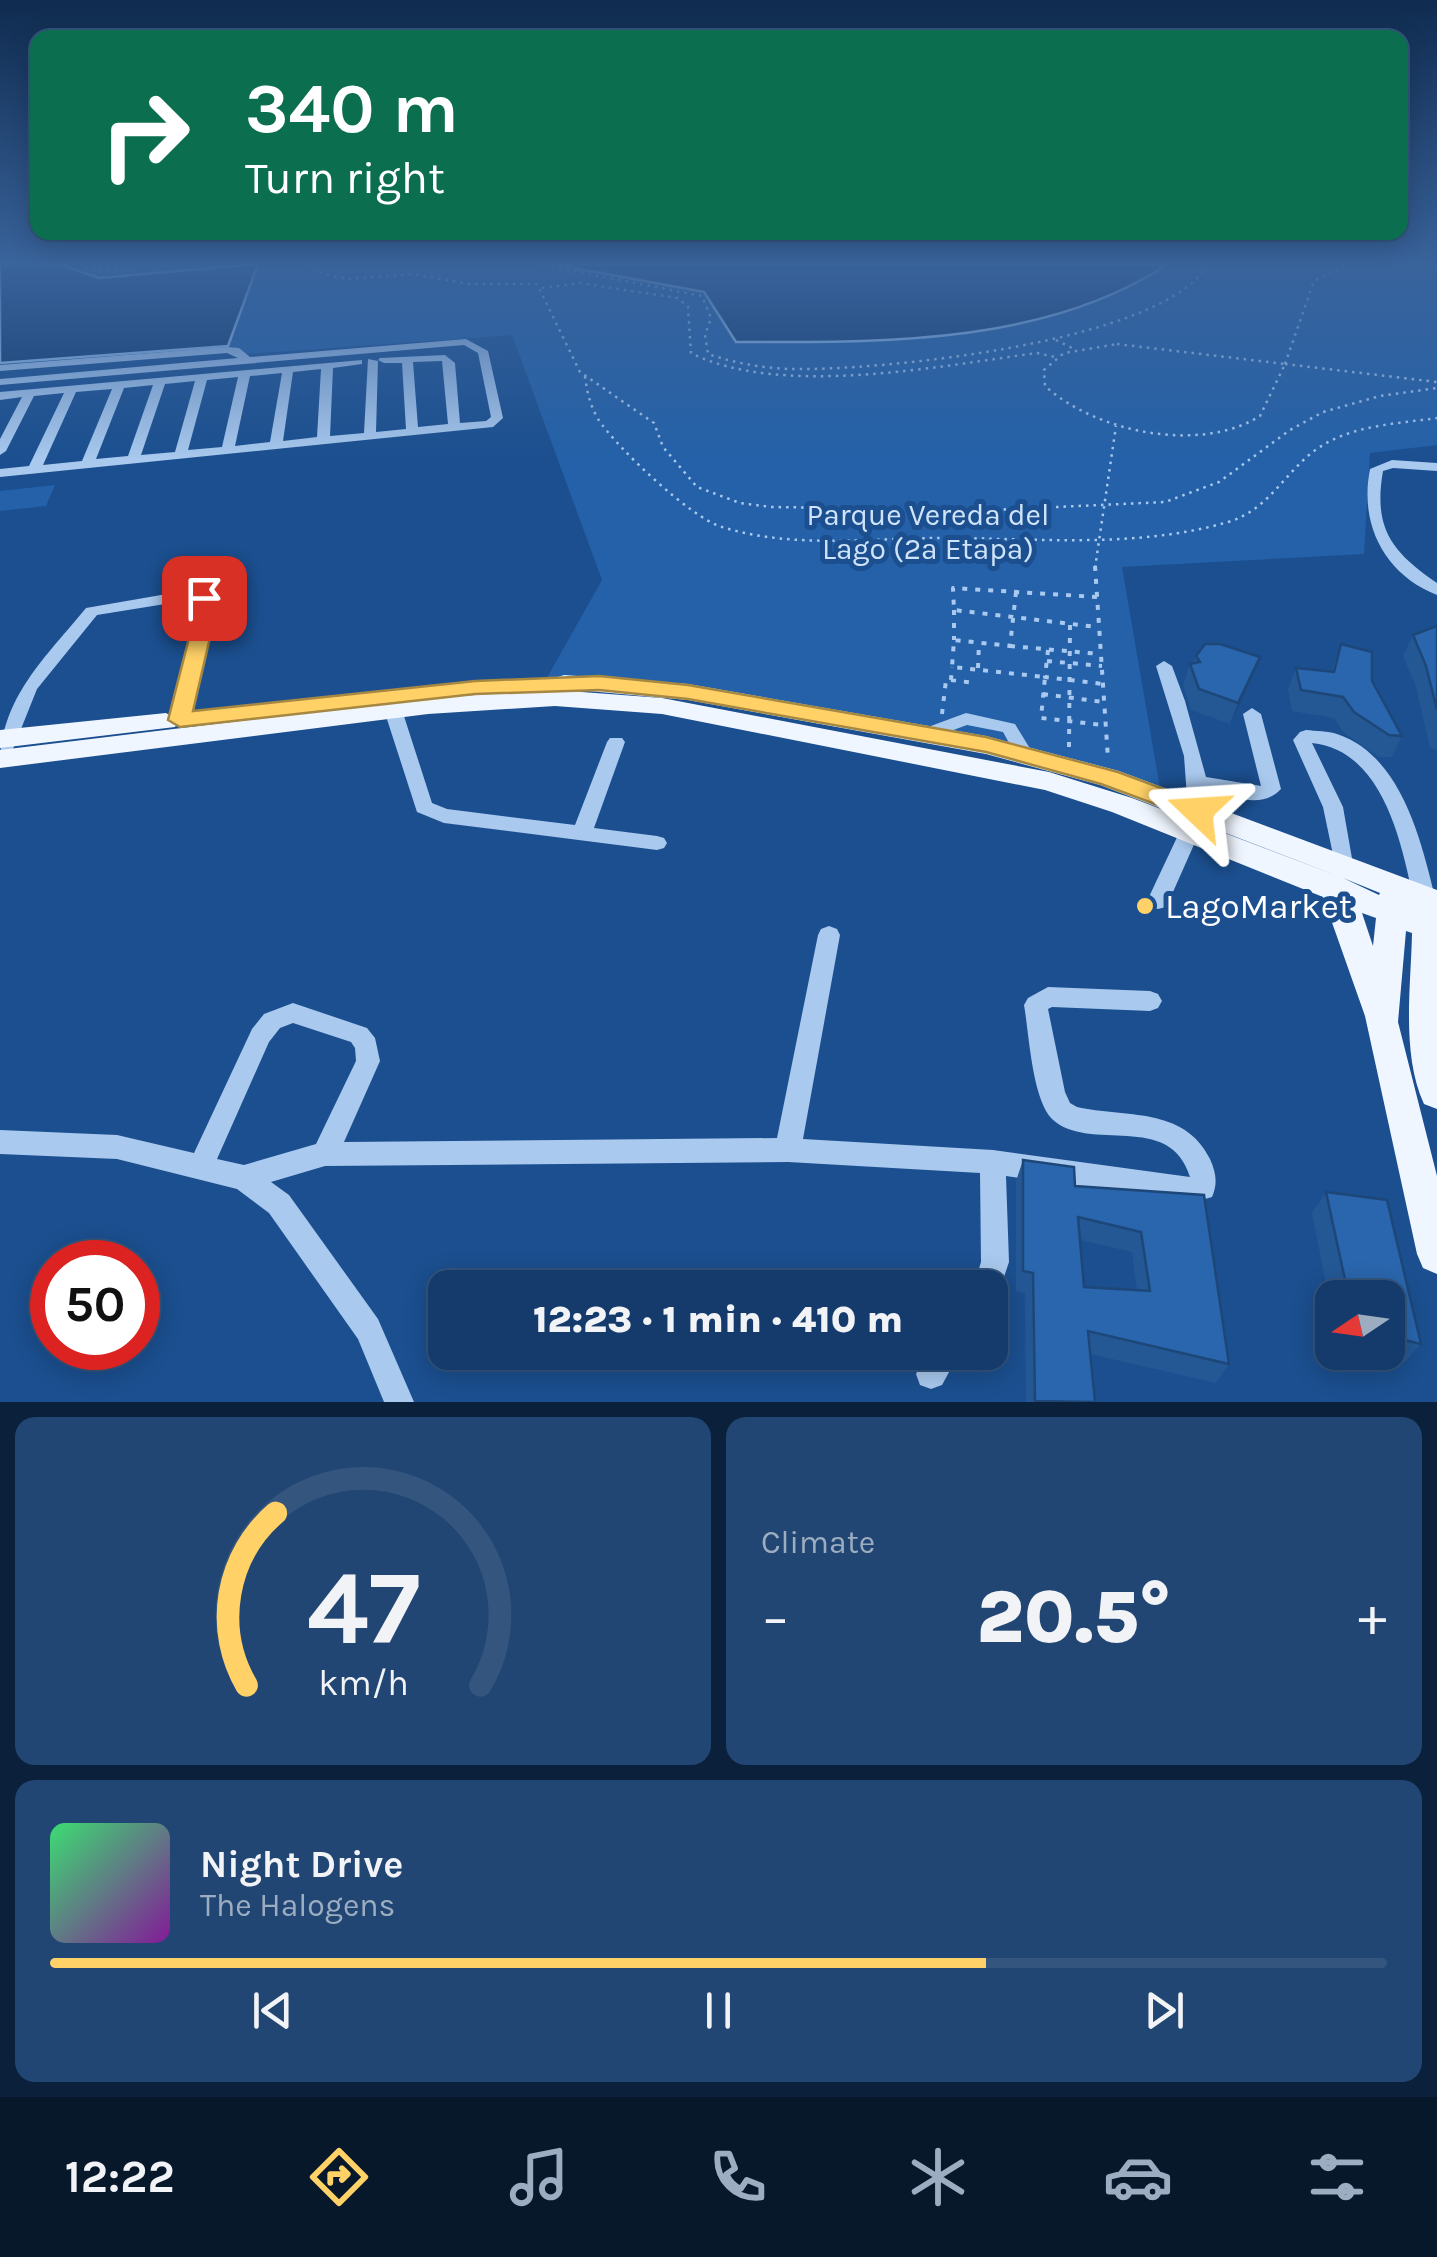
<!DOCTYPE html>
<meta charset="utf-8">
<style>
body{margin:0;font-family:Karla,sans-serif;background:#214673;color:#f1f3f6;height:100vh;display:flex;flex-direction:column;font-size:38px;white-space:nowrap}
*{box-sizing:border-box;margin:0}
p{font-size:32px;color:#9dadc1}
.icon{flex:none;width:55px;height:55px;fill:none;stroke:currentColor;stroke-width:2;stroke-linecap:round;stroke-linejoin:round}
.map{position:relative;height:1402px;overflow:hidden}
.sheet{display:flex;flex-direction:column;gap:15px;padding:15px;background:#0b203b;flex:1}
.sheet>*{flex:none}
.guide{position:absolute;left:30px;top:30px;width:1378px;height:210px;border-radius:20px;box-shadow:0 5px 25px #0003,0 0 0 2px #33557e;background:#0b6e4f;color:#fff;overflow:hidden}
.needle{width:65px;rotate:257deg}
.tools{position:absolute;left:1315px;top:1280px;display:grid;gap:20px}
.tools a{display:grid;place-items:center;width:90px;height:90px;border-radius:20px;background:#143b6b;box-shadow:0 5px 25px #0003,0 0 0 2px #33557e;font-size:50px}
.speed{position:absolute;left:30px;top:1240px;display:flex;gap:20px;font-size:50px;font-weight:700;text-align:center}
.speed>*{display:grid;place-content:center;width:130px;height:130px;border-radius:50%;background:#143b6b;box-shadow:0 5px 25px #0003,0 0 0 2px #33557e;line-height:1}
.speed .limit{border:15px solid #d22;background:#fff;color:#111}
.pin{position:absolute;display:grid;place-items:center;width:85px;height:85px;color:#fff;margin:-42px;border-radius:20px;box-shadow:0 5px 15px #0006}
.me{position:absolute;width:110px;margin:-55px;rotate:290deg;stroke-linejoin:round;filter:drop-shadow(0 0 8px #0008)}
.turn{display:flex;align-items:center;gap:35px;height:210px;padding:0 50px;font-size:45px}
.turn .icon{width:130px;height:130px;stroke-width:2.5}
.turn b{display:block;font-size:70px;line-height:85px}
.big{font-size:75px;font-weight:800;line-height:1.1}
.sheet .tile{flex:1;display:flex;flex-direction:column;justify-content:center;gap:15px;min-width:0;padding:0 35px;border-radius:20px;background:#214673}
.sheet .dial{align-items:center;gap:0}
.dial svg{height:260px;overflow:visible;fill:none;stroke:#33557e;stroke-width:7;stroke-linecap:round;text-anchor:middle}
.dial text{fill:#f1f3f6;stroke:none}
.song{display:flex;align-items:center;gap:30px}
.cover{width:120px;height:120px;border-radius:15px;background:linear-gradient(135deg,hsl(140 70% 55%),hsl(290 70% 35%))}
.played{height:10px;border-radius:5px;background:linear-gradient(90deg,#ffd166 70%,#33557e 70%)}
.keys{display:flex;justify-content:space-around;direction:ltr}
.heat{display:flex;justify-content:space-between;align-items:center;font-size:55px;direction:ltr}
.sheet .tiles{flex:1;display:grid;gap:15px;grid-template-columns:1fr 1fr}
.tile:last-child{grid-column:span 2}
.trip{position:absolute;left:428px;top:1270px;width:580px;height:100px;border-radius:20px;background:#143b6b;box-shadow:0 5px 25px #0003,0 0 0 2px #33557e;font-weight:800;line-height:100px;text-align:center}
.tab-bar{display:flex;height:160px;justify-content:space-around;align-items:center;background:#08182b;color:#9dadc1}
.tab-bar .icon{width:70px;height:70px}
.tab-bar .on{color:#ffd166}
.tab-bar b{font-size:45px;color:#f1f3f6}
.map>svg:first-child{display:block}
.green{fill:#2461a8}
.water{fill:#123a6d;stroke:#9cc4f0;stroke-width:2.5}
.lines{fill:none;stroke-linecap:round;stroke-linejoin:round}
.path-far1{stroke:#a9c9ee;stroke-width:2.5;stroke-dasharray:2.5 5;stroke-linecap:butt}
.path{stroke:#a9c9ee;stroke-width:4;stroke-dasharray:5 8;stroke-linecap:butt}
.minor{fill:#a9c9ee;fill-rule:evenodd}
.major{fill:#f0f6ff;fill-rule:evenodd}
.wall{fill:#245895;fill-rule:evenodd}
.shaded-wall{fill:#1d4779}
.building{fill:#2a66ad;stroke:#1d4779;stroke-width:2.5;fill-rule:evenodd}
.route{fill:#ffd166;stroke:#a68842;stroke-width:2.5}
.poi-dot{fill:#ffd166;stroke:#1b4f8f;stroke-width:4}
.labels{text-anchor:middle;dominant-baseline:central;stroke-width:10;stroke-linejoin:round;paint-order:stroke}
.park-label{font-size:30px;fill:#cfe3fa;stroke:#1b4f8f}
.near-poi-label{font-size:35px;fill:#fff;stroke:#1b4f8f;text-anchor:start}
</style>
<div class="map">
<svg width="1437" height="1402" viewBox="0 0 1437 1402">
<rect width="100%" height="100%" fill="#1b4f8f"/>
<!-- green -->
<path class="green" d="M66,264H552L704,292L737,342H868L963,333L1093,302L1168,264H1437V445L1370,453L1364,554L1122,567L1160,788L984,738L599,683H544L602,580L512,335L232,355L228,346L257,264L99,278L62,265Z
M55,485L46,506L0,511V491Z"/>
<!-- water -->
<path class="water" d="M0,264H66L64,266L99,278L258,264L228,346L0,363Z
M552,264H1168C1044,346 879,342 736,342L704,292Z"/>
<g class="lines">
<!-- path-far1 -->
<path class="path-far1" d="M83,264L81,267L93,270L180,264
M307,264L324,274L347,279L413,274L469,284H537L580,372L654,423L663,447L697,487L740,503L771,507L991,510L1165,502L1219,482L1290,430L1323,412L1380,396L1437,388
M537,264L702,296L711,318L705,335L708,354C735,363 761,368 790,369C877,371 1164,343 1208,264
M542,288L579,283L678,298L688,307L691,353C780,398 940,366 1037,353L1055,357
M1056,340L1074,349
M1117,344L1285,364L1260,416C1199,454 1096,432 1045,386L1044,370L1064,353Z
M1285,364L1437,382
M1285,364L1314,281L1347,264
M585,376C587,392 590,405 598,419C617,448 691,518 722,527C792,549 870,538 941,538C1035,538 1136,549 1228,522C1268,510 1283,475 1314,451C1349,425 1395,424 1437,418
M1095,568L1116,426"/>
<!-- path -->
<path class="path" d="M1095,566L1108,759
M1016,592L1010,646L954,640L952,667L1045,677L1041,718L1103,725
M1097,597L953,588L954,610L1097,627
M954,610V640
M1010,646L1100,654
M1048,650L1045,677L1103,684
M1047,661L1102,666
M978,668L979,642
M951,680L975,683
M1043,694L1103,702
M942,714L946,680H951L952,667
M1069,747L1070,623"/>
<!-- minor -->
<path class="minor" d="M466,339L488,351L503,418L493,427L0,477V469L29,466L64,393L34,396L6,451L0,455V439L22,397L0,400V392L362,360V364L333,368L330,436L364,433L368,359L378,361L376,432L406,429L402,363H384L378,360L380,358L445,355L455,363L460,423L486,421L491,417L478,353L464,345L0,385V379L238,358L227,353L0,371V365L227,347L239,348L250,357ZM442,361L448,424L418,427L413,362ZM321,369L317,437L283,441L293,372ZM282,373L270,442L235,446L250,376ZM238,377L222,447L188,450L207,380ZM195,381L175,452L141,455L165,384ZM153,385L128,456L96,459L124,388ZM112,389L82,461L43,465L76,392Z
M1392,460L1437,463V471L1393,468L1383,471C1373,529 1392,552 1437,583V595C1384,574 1359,524 1370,469Z
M190,590L210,594L216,603L185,724L179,726L170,720L199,601L190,600L97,615L37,689L9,759L0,765C0,698 46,657 86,608Z
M1164,661L1172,666L1185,701L1206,777L1261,786L1243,714L1252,708L1261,714L1281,789C1262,810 1232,796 1208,791V811L1205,816H1191L1188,811L1184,756L1156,666Z
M393,704L402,710L432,803L447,809L575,825L607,742L610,738H622L625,742L594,828L657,836L664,838L667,843L664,848L657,850L444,823L417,812L384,710Z
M966,713L1015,724L1034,755L1032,759H1018L1003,732L967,725L926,740L917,734L920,730Z
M1306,730C1316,731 1328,731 1337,734C1401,755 1421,840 1435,897L1431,903L1424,905L1417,903L1413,897C1401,840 1382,750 1312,743L1343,807L1353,864L1350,869L1343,872L1336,869L1323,807L1293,740L1300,732Z
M1190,824L1197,826L1200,831L1169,901L1166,907L1158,909L1150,907L1147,901L1180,831L1183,826Z
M829,926L837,929L840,935L803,1139L993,1150L1190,1177C1170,1110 1089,1154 1052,1119C1032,1099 1029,1033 1024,1005L1028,998L1048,987L1150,991L1158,994L1162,1001L1158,1008L1150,1011L1052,1007L1048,1009L1065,1092L1070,1103L1077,1107C1125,1118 1184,1106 1210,1159C1216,1173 1218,1183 1212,1197L1191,1203L1006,1176L1009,1262L997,1298L990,1301V1288H973L981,1262L980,1173L788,1162L325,1166L271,1182L289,1195L378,1319L414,1402H384L358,1339L269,1213L237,1189L117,1159L0,1154V1130L117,1135L194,1153L252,1029L264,1014L293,1003L367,1028L375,1038L380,1061L344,1142L777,1138L818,935L821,929ZM293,1023L351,1042L355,1048L356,1061L316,1144L244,1165L217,1159L269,1042L280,1028Z
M927,1352H960L942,1385L931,1389L920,1385L916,1374Z"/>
<!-- major -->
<path class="major" d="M564,675L688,684L986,736L1119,771L1437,890V1109L1424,1104C1401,1053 1411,988 1412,933L1406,931L1398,1022L1437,1176V1274L1423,1268L1417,1254L1365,1016L1323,897L1112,812L1045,790L662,714L555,706L428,714L0,768V750L428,698L555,690L662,698L1049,772L1132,798L1343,878L1100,785L986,754L688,700L555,688L552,683L555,678ZM1343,878L1380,893L1379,895ZM1362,913L1376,918L1373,946Z
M166,713L179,721L175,727L0,748V730Z"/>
</g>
<!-- wall -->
<path class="wall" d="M1437,626V750L1430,748L1416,687L1403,656L1413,635Z
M1341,644L1372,681L1402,736L1392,757H1379L1344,733L1334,718L1292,711L1288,689L1296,668L1331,672Z
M1196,656L1252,678L1230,724L1191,710L1183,685L1190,664L1193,663Z
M1023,1160L1075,1186L1204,1195L1229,1364L1216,1383L1090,1354L1095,1402H1026L1025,1293L1016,1291V1181ZM1080,1240L1132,1252L1137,1290L1084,1287Z
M1326,1192L1421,1344L1404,1363L1355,1352H1388V1298H1332V1313L1312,1213Z"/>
<!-- shaded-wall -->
<path class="shaded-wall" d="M1260,657L1252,678L1230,724L1238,703Z"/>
<!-- building -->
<path class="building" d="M1437,626V710L1426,666L1413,635Z
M1205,644H1220L1260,657L1238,703L1199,689L1190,664L1200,662L1196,656Z
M1341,644L1372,652V681L1402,736L1389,735L1354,712L1343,697L1301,690L1296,668L1334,672Z
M1023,1160L1074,1167L1075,1186L1204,1195L1229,1364L1088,1331L1095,1402L1035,1401L1033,1273L1023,1271ZM1078,1217L1141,1232L1150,1291L1084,1287Z
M1326,1192L1387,1200L1421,1344L1388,1336V1298H1349Z"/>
<!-- sky -->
<linearGradient id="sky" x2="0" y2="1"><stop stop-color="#0f2b4f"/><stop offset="0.57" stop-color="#39639b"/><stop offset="1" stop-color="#39639b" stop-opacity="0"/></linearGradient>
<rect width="1437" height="460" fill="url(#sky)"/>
<!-- route -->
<path class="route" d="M204,591L211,593L218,603L193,711L475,681L599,676L688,685L986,737L1118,772L1207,805L1211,811L1207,817L1198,820L1101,784L986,752L688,699L599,690L475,694L180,727L168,720L198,603L194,598Z"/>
<!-- markers -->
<circle class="poi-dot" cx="1145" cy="906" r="10"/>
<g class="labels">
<!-- park labels -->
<g class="park-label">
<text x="928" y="515">Parque Vereda del<tspan x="928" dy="34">Lago (2ª Etapa)</tspan></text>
</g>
<!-- near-poi labels -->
<g class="near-poi-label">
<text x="1165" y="906">LagoMarket</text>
</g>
</g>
</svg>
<div class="tools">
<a><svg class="needle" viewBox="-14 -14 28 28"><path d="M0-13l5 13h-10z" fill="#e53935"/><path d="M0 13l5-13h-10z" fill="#9dadc1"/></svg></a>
</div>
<div class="speed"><div class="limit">50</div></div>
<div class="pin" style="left:204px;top:598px;background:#d93025"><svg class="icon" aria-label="arrive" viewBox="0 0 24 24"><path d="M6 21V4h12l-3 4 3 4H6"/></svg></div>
<svg class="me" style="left:1198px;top:811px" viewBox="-20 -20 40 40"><path d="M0-17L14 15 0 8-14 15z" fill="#ffd166" stroke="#fff" stroke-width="4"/></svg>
<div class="trip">12:23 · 1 min · 410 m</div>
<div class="guide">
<div class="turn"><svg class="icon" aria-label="right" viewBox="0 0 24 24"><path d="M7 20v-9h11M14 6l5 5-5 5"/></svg><div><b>340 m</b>Turn right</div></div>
</div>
</div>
<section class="sheet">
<div class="tiles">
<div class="tile dial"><svg viewBox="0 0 100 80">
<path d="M14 69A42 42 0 1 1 86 69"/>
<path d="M14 69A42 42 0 0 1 23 16" stroke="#ffd166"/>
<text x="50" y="56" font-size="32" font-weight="700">47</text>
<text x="50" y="72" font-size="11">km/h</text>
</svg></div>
<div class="tile"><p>Climate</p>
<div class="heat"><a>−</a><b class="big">20.5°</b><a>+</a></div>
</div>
<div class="tile">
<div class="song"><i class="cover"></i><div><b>Night Drive</b><p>The Halogens</p></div></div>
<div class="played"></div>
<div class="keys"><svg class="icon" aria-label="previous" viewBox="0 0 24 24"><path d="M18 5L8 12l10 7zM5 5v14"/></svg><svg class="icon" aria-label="pause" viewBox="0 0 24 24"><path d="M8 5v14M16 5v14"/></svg><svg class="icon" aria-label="next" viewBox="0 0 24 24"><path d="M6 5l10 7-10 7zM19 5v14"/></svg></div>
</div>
</div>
</section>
<nav class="tab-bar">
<b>12:22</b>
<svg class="icon on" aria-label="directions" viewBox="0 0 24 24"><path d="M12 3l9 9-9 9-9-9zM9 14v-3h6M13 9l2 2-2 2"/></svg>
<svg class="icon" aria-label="music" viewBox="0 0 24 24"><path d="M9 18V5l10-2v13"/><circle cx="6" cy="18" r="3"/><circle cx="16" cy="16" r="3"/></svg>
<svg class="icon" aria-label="phone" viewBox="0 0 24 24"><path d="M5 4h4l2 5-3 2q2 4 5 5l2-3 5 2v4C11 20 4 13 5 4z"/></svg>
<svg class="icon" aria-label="climate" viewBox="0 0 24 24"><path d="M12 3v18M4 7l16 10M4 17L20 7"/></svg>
<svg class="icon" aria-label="car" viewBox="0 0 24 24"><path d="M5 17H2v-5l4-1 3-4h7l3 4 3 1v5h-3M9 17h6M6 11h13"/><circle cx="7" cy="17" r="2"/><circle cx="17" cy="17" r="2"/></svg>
<svg class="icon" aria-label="filters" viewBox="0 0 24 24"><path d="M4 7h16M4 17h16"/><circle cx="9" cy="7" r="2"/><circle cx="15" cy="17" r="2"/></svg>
</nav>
